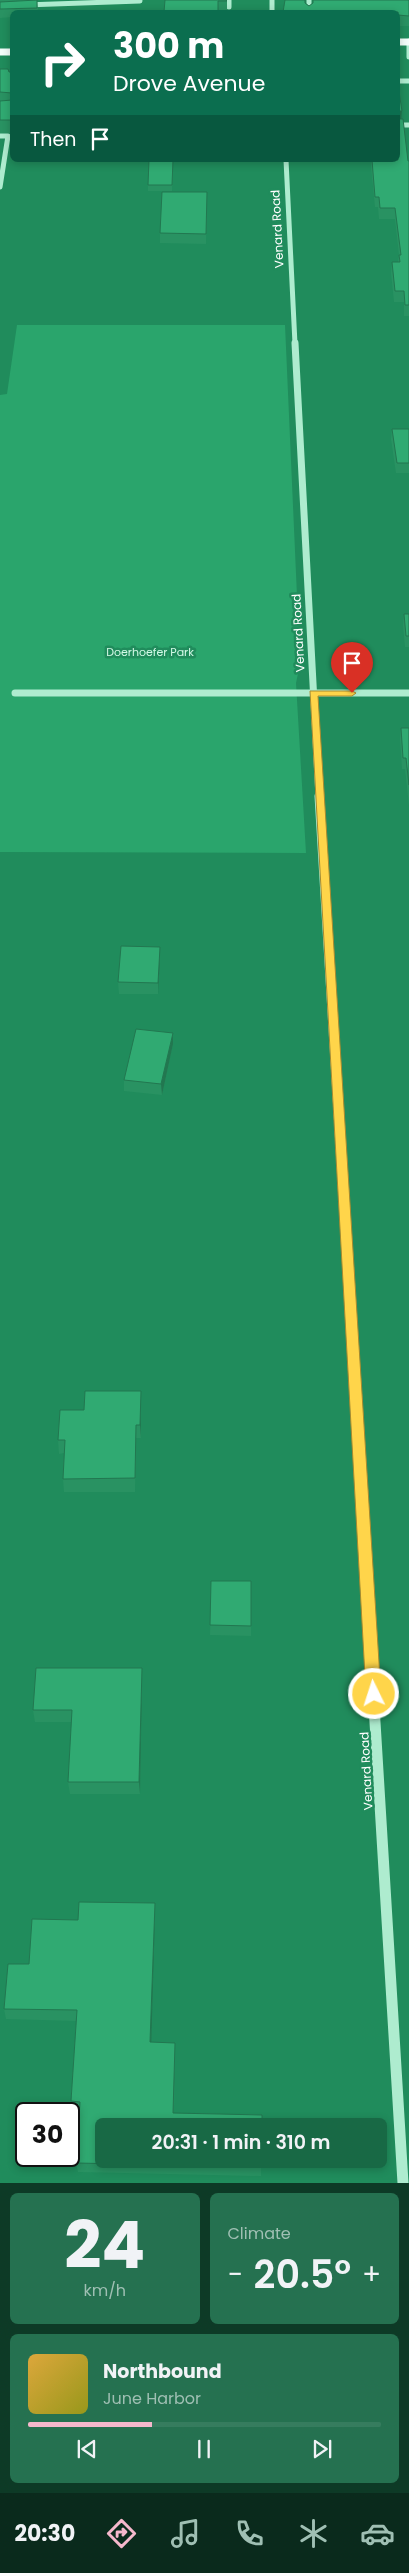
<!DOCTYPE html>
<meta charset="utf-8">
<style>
body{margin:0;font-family:Poppins,sans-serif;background:#257150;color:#f1f3f6;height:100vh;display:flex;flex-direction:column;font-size:19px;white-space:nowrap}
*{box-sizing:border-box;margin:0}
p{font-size:16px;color:#9fbfb3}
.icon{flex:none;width:28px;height:28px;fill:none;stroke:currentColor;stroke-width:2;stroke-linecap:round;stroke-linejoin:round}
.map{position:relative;height:2183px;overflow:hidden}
.panel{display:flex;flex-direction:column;gap:10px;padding:10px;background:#0d3a26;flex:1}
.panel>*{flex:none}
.banner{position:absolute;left:10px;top:10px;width:390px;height:152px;border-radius:8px;box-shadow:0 2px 8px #0003;background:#0b6e4f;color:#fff;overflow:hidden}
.speed{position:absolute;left:15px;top:2102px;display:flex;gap:10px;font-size:25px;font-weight:700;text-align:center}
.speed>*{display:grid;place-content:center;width:65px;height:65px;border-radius:50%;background:#186945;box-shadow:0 2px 8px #0003;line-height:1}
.speed .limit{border:2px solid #111;border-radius:8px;background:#fff;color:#111}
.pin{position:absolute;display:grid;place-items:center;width:42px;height:42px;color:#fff;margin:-51px -21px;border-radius:50% 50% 50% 0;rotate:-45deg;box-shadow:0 0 5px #0007}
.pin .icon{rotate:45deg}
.me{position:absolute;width:55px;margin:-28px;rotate:356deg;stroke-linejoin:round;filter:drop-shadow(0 0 4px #0008)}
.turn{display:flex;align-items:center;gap:18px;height:105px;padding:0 20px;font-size:22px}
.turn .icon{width:65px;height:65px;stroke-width:2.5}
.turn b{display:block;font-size:35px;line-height:42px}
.then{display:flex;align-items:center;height:48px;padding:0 20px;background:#0003;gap:10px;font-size:19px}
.big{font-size:38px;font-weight:600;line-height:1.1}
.panel .tile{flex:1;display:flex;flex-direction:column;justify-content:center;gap:8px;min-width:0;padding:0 18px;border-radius:8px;background:#257150}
.panel .dial{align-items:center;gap:0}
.dial b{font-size:65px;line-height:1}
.song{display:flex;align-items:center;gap:15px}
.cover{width:60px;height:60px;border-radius:8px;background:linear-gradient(135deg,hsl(40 70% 55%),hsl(60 70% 35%))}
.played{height:5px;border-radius:2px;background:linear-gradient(90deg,#f5b8cc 35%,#367c5e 35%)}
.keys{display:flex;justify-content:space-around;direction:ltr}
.heat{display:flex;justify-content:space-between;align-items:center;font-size:28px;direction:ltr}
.panel .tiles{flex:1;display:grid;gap:10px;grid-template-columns:1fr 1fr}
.tile:last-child{grid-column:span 2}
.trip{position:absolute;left:95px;top:2118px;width:292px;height:50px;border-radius:8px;background:#186945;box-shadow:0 2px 8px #0003;font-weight:600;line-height:50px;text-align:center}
.dock{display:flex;height:80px;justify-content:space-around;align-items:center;background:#0a2a1c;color:#9fbfb3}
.dock .icon{width:35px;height:35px}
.dock .active{color:#f5b8cc}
.dock b{font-size:22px;color:#f1f3f6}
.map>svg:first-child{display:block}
.green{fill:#2aa56c}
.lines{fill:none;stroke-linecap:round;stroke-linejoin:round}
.minor-far3{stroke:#aeeccf;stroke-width:5}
.minor-far2{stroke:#aeeccf;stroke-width:7}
.minor-far1{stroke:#aeeccf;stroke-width:9}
.minor{stroke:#aeeccf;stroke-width:11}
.major{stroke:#f3fefa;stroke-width:7}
.wall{fill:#299262}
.shaded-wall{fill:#227750}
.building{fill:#30aa72;stroke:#227750}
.route{fill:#ffd54a;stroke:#a68a30}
.labels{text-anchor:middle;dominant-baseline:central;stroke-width:5;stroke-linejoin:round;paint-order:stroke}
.far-park-label{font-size:11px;fill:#d3f9e7;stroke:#208c5c}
.street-label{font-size:12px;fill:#fff;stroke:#208c5c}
</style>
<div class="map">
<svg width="409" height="2183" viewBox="0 0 409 2183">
<rect width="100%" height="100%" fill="#208c5c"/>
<!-- green -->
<path class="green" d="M17,325H285L300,664L296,683L306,853L0,852V395L7,394Z"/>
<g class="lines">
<!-- minor-far3 -->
<path class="minor-far3" d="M229,0V7
M272,0V12
M309,0V12
M25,5L140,1
M409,41V57
M398,81H409
M398,125H409
M0,136H8L0,187
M286,160L295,344"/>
<!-- minor-far2 -->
<path class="minor-far2" d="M295,343L319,797
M15,693H409"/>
<!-- minor-far1 -->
<path class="minor-far1" d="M319,796L355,1395"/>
<!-- minor -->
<path class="minor" d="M355,1393L403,2183"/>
<!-- major -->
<path class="major" d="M398,42H409
M0,52H12"/>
</g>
<!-- wall -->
<path class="wall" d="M0,0H47H37L38,12H12V17L0,18Z
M165,0L227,1V12H218Z
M409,0V26H398V12H283L305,3L309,6Z
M0,69L12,75V133H0Z
M402,111L401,119L408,161H409V316H404V302H394L391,273L392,262H398L399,255L395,219H379L378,207H375L371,166V160H398Z
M173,160L172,191H148V185Z
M207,192L206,244L160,243V233Z
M392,429H409V473H396L391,439Z
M404,614H409V647H405L403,625Z
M401,728H409V806L405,769H402L400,739Z
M160,958L158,994H119L118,982Z
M173,1033V1044L162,1095L124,1091V1080Z
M141,1391V1438H136L135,1492H64L63,1479L64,1453L59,1454L58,1440L84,1410Z
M211,1581L251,1626V1636L210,1635Z
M142,1668V1680L140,1794H70L68,1782L72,1722H35L33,1710Z
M155,1903V1914L151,2042L175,2043L174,2113L261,2167V2176L78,2172L76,2163L79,2111H72L71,2101L76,2021L6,2019L4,2009L29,1964L78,1920Z"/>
<!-- shaded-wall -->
<path class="shaded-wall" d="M398,111H402L401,121H398Z
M160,947V958L158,994V983Z
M173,1033V1044L162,1095L161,1084Z
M141,1391V1438L140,1425Z
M142,1668V1680L140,1794L139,1782Z
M155,1903V1914L151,2053L150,2042Z
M175,2043V2053L173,2122V2113Z"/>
<!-- building -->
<path class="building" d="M37,0V8L0,9V2Z
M165,0H226L227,1H218V12H164Z
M285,0H305V3L309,6L313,3V0H409V16L398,15V12H283Z
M0,69H8L9,72H12V93L0,92Z
M398,92H399L402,111H398Z
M12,100V120H0V101Z
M398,119H403L408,161H409V305H405L404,291H395L392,262H400L399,255H401L395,208H380L379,197H375L372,160H398Z
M149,160H173L172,185H148Z
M162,192H207L206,234L160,233Z
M392,429H409V463H397Z
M404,614H409V636H406Z
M401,728H409V785L406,758H403Z
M121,946L160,947L158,983L118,982Z
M136,1029L173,1033L161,1084L124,1080Z
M85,1391H141L140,1425H136L135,1478L63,1479L65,1440H58L60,1410H84Z
M211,1581H251V1626L210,1625Z
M36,1668H142L139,1782H68L72,1710H33Z
M79,1902L155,1903L150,2042L175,2043L173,2113L262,2115V2126H104V2159H261V2167L76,2163L80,2102L71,2101L77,2010L4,2009L8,1964H29L32,1919L78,1920Z"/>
<!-- route -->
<path class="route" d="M310,691H352L356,693L352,696H318L381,1694L379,1698L374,1700L368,1698L366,1694Z"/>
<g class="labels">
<!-- far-park labels -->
<g class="far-park-label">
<text x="150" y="652">Doerhoefer Park</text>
</g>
<!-- street labels -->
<g class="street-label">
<text transform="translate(277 229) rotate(-93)">Venard Road</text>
<text transform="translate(298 633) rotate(-93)">Venard Road</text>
<text transform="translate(366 1771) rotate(-93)">Venard Road</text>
</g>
</g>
</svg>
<div class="speed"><div class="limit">30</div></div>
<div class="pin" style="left:352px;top:693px;background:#d93025"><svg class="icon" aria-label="arrive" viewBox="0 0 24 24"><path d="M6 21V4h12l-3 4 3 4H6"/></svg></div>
<svg class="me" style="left:374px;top:1694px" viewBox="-20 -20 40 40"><circle r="17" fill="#ffd54a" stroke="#fff" stroke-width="3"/><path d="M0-11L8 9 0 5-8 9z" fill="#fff"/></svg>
<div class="trip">20:31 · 1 min · 310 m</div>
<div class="banner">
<div class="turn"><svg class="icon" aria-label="right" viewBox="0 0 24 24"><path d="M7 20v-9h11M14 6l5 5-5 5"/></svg><div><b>300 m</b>Drove Avenue</div></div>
<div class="then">Then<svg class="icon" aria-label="arrive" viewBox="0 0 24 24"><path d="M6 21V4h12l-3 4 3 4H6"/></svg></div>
</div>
</div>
<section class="panel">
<div class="tiles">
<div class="tile dial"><b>24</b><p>km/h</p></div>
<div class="tile"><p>Climate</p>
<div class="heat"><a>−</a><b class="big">20.5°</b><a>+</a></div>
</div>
<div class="tile">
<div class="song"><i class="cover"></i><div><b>Northbound</b><p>June Harbor</p></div></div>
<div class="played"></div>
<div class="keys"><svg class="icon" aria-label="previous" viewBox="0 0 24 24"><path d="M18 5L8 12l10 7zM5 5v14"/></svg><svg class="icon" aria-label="pause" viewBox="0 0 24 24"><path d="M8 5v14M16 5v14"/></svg><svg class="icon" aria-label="next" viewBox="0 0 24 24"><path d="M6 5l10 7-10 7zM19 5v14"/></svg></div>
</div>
</div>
</section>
<nav class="dock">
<b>20:30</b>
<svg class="icon active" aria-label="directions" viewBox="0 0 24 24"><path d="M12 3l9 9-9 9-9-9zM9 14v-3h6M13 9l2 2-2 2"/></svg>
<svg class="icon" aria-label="music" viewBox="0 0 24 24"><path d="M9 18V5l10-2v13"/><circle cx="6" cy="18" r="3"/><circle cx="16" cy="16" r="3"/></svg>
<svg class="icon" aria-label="phone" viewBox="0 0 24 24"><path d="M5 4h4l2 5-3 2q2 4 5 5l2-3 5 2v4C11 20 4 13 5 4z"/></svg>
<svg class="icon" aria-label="climate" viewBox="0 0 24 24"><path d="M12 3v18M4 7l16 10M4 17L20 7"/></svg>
<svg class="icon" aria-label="car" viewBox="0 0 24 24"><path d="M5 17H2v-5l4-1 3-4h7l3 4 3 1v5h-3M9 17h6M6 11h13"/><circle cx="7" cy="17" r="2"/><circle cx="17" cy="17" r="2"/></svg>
</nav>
